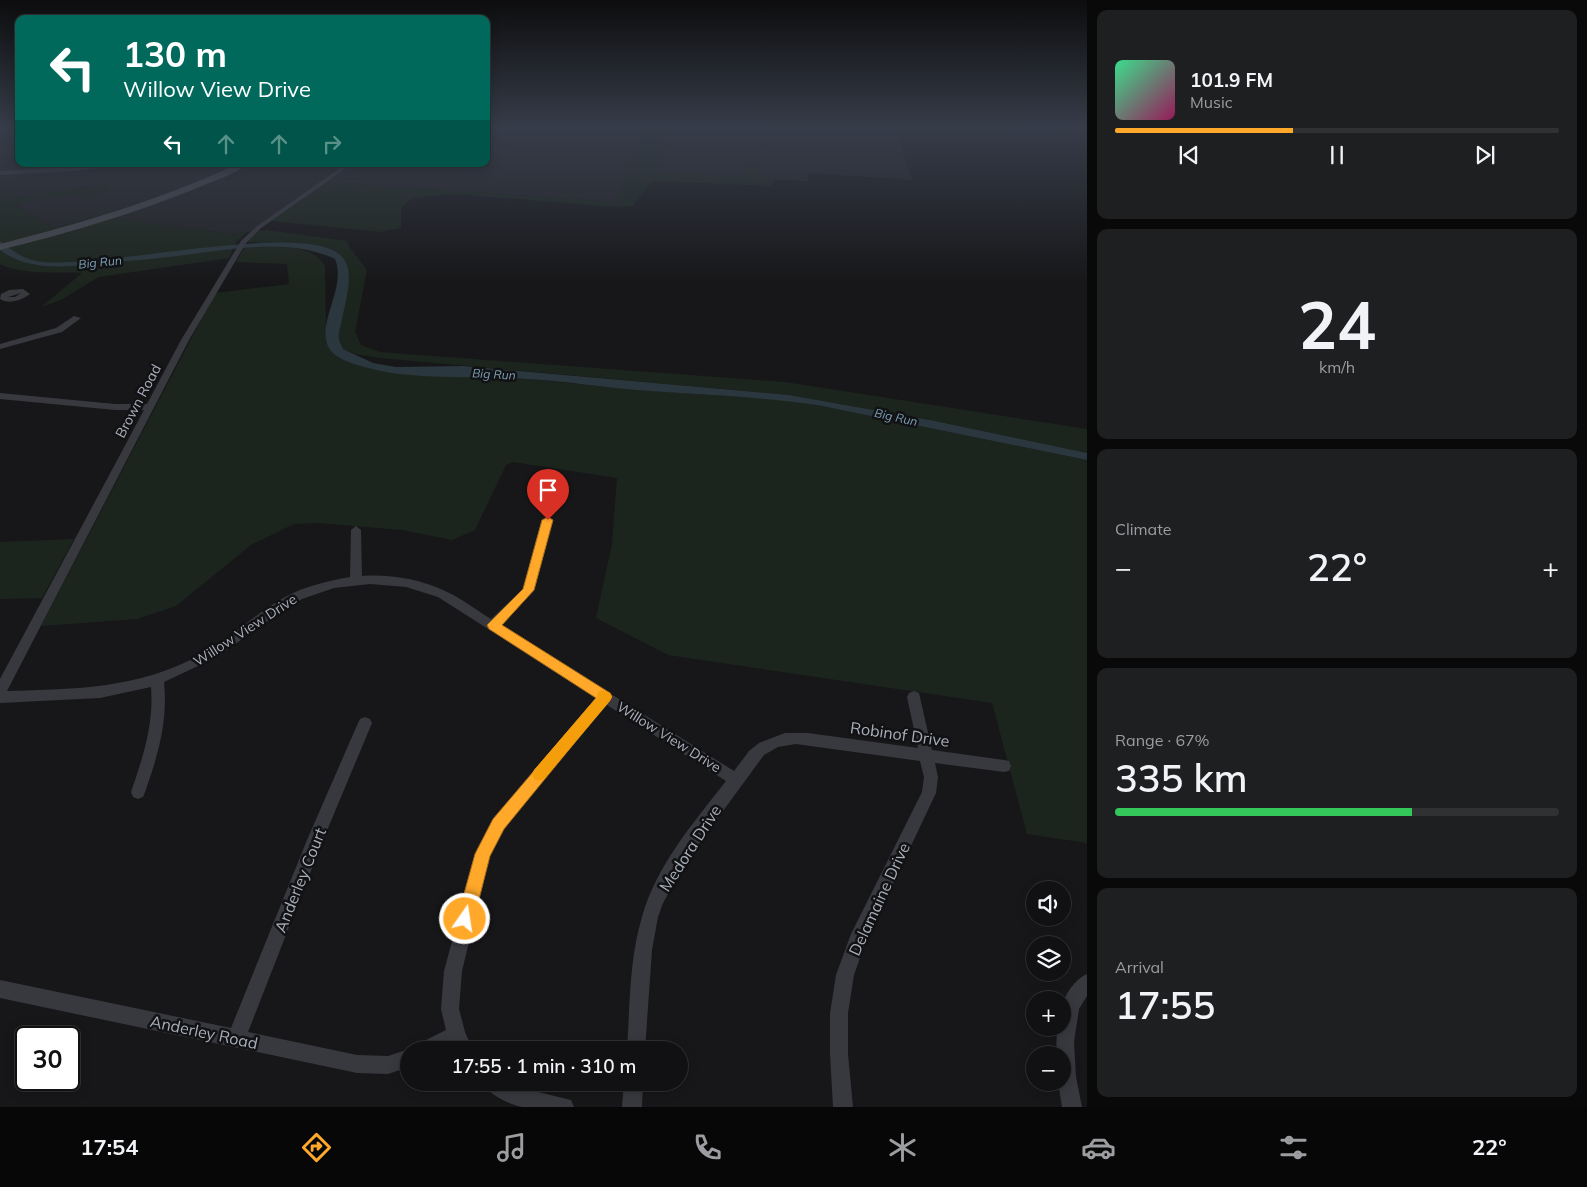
<!DOCTYPE html>
<meta charset="utf-8">
<style>
body{margin:0;font-family:Mulish,sans-serif;background:#1e1f21;color:#f1f3f6;height:100vh;display:flex;flex-direction:column;font-size:19px;white-space:nowrap}
*{box-sizing:border-box;margin:0}
p{font-size:16px;color:#9c9da0}
.icon{flex:none;width:28px;height:28px;fill:none;stroke:currentColor;stroke-width:2;stroke-linecap:round;stroke-linejoin:round}
.map{position:relative;flex:1;overflow:hidden}
.sheet{display:flex;flex-direction:column;gap:10px;padding:10px;background:#09090a;width:500px}
.sheet>*{flex:none}
.top-card{position:absolute;left:15px;top:15px;width:475px;height:152px;border-radius:10px;box-shadow:0 2px 12px #0003,0 0 0 1px #303133;background:#00695c;color:#fff;overflow:hidden}
.buttons{position:absolute;left:1026px;top:881px;display:grid;gap:10px}
.buttons a{display:grid;place-items:center;width:45px;height:45px;border-radius:50%;background:#111113;box-shadow:0 2px 12px #0003,0 0 0 1px #303133;font-size:25px}
.speed{position:absolute;left:15px;top:1026px;display:flex;gap:10px;font-size:25px;font-weight:700;text-align:center}
.speed>*{display:grid;place-content:center;width:65px;height:65px;border-radius:50%;background:#111113;box-shadow:0 2px 12px #0003,0 0 0 1px #303133;line-height:1}
.speed .limit{border:2px solid #111;border-radius:8px;background:#fff;color:#111}
.pin{position:absolute;display:grid;place-items:center;width:42px;height:42px;color:#fff;margin:-51px -21px;border-radius:50% 50% 50% 0;rotate:-45deg;box-shadow:0 0 5px #0007}
.pin .icon{rotate:45deg}
.me{position:absolute;width:55px;margin:-28px;rotate:13deg;stroke-linejoin:round;filter:drop-shadow(0 0 4px #0008)}
.turn{display:flex;align-items:center;gap:18px;height:105px;padding:0 25px;font-size:22px}
.turn .icon{width:65px;height:65px;stroke-width:2.5}
.turn b{display:block;font-size:35px;line-height:42px}
.lanes{display:flex;align-items:center;height:48px;padding:0 25px;background:#0003;justify-content:center;gap:25px;direction:ltr}
.lanes .off{opacity:.35}
.big{font-size:38px;font-weight:600;line-height:1.1}
.sheet .tile{flex:1;display:flex;flex-direction:column;justify-content:center;gap:8px;min-width:0;padding:0 18px;border-radius:10px;background:#1e1f21}
.sheet .dial{align-items:center;gap:0}
.dial b{font-size:65px;line-height:1}
.song{display:flex;align-items:center;gap:15px}
.cover{width:60px;height:60px;border-radius:8px;background:linear-gradient(135deg,hsl(150 70% 55%),hsl(330 70% 35%))}
.played{height:5px;border-radius:2px;background:linear-gradient(90deg,#ffa829 40%,#303133 40%)}
.keys{display:flex;justify-content:space-around;direction:ltr}
.heat{display:flex;justify-content:space-between;align-items:center;font-size:28px;direction:ltr}
.charge{height:8px;border-radius:4px;background:linear-gradient(90deg,#34c759 67%,#303133 0)}
.trip{position:absolute;left:400px;top:1041px;width:288px;height:50px;border-radius:25px;background:#111113;box-shadow:0 2px 12px #0003,0 0 0 1px #303133;font-weight:600;line-height:50px;text-align:center}
.dock{display:flex;height:80px;justify-content:space-around;align-items:center;background:#070708;color:#9c9da0}
.dock .icon{width:35px;height:35px}
.dock .active{color:#ffa829}
.dock b{font-size:22px;color:#f1f3f6}
main{display:flex;flex:1;min-height:0}
.map>svg:first-child{display:block}
.built{fill:#232326}
.green{fill:#1c251d}
.water{fill:#2b373e}
.lines{fill:none;stroke-linecap:round;stroke-linejoin:round}
.street{fill:#37393f;fill-rule:evenodd}
.secondary{fill:#45484f;fill-rule:evenodd}
.route{fill:#ffa829;stroke:#a66d1b}
.slow{fill:#f59e0b}
.labels{text-anchor:middle;dominant-baseline:central;stroke-width:5;stroke-linejoin:round;paint-order:stroke}
.far-water-label{font-size:12px;font-style:italic;fill:#7ca0b8;stroke:#121214}
.street-label{font-size:14px;fill:#a8afba;stroke:#121214}
.near-street-label{font-size:16px;fill:#a8afba;stroke:#121214}
</style>
<main>
<div class="map">
<svg width="1087" height="1107" viewBox="0 0 1087 1107">
<rect width="100%" height="100%" fill="#171719"/>
<!-- built -->
<path class="built" d="M0,128H19V164H486V128H647L616,202L329,182L257,231L232,234L112,218L102,215L53,228L15,204L46,198L108,191L88,186L78,189L0,200Z
M671,128H894L913,180L807,173L808,181L775,180L758,178L759,166L748,165L745,177L659,171Z"/>
<!-- green -->
<path class="green" d="M647,128H671L659,171L744,177L748,165L759,166L758,178L775,180L771,186L652,181L633,206L616,207L454,194L412,198L401,208V228L381,232L271,221L329,182L616,202Z
M987,128L1087,129V134Z
M105,185L114,188L108,191L46,198L16,205L53,228L102,215L107,216L0,245V200Z
M112,218L232,234L247,232L236,242L229,258L99,277L61,300L41,307L82,273C58,272 21,275 0,264V250Z
M267,230L347,241L350,248L367,270L355,332L361,345L380,352L785,382L1087,429V453L935,421L789,395L380,358L356,354L343,349L338,339L349,277L337,252L305,244L247,242L257,231Z
M261,246C282,248 314,245 325,266L326,343L400,374L529,379L637,390L775,399L817,405L1087,460V843L1027,834L992,703L668,655L596,618L612,544L617,478L513,462L506,465L475,530L452,540L402,530L317,523L294,524L251,545L176,606L137,619L41,626L215,293L289,284L287,264L236,262L245,247Z
M74,539L42,598L0,599V542Z"/>
<!-- water -->
<path class="water" d="M0,241C11,250 22,258 36,261C93,272 312,217 343,258C356,274 344,305 341,324C340,328 338,335 339,339C339,342 342,346 343,349L373,363L396,367L463,366L789,395L935,421L1087,453V460L817,405C757,396 697,395 636,390C600,387 564,381 528,379C485,376 442,379 399,374C384,372 342,364 332,352C311,328 348,290 335,259C290,237 225,250 178,256C153,259 127,261 102,263C67,267 30,272 0,250Z"/>
<g class="lines">
<!-- street -->
<path class="street" d="M115,164H134L73,171L0,175V171Z
M346,164H352L261,228L246,243L189,340L7,691C77,689 137,689 200,655C230,638 255,614 285,597C305,586 328,581 350,577L351,530L356,526L361,530L362,576C389,574 420,579 445,591C461,598 476,610 491,619L523,589L543,520L548,516L553,520L534,591L501,625L734,771L749,751L759,743L785,733H808L918,748L907,697L909,693L914,691L919,693L932,750L1004,760L1009,761L1011,766L1009,771L1004,772L935,763L938,777L936,793L865,943L854,975L848,1013V1054L853,1107H833L830,1054V1013L836,975L851,934L922,792L924,777L920,761L796,744L778,747L764,755L690,856L663,903L658,917L652,950L645,1050H627C630,1006 629,960 642,917C656,866 694,822 726,781L607,705L503,829L490,855L462,971L459,1009L465,1032L473,1050H454L452,1047L446,1050H418L420,1043L446,1030L441,1009L444,971L477,849L493,819L596,698L438,597L406,587L370,584L334,588L302,599L276,615L217,657L164,682C168,722 158,755 145,792L143,797L138,799L133,797L131,792C143,757 154,724 151,687L100,698L0,703V679L144,410H115L0,399V393L115,404H147L181,340L241,241L257,226Z
M23,289L30,294C22,300 9,305 0,299L1,294L9,290ZM21,293L15,297H8Z
M74,316L81,318L62,332L0,349V344L56,328Z
M365,717L370,719L372,723L323,840L248,1032L357,1055L388,1056L409,1049L412,1050H409V1067L388,1074L357,1073L0,998V980L231,1028L307,840L358,723L360,719Z
M1087,974V996L1079,1009L1074,1042L1076,1077L1082,1107H1062L1058,1082H1062V1055H1056L1057,1028H1062C1062,1021 1061,1013 1062,1006C1065,994 1075,979 1087,974Z
M483,1082H510L526,1089L571,1100L574,1107C557,1107 538,1107 522,1107C509,1104 488,1095 483,1082Z
M624,1082H643L642,1107H622Z"/>
<!-- secondary -->
<path class="secondary" d="M237,164H247C236,174 216,180 202,186C137,213 68,233 0,250V244C81,223 161,200 237,164Z"/>
</g>
<!-- sky -->
<linearGradient id="sky" x2="0" y2="1"><stop stop-color="#0d0d0e"/><stop offset="0.45" stop-color="#363c49"/><stop offset="1" stop-color="#363c49" stop-opacity="0"/></linearGradient>
<rect width="1087" height="283" fill="url(#sky)"/>
<!-- route -->
<path class="route" d="M548,517L553,520L534,590L502,625L610,693L612,697L504,829L490,856L474,919L471,925L465,928L459,925L457,919L475,854L493,819L596,698L489,629L487,625L523,589L542,520Z"/>
<!-- slow -->
<path class="slow" d="M602,690L610,693L612,697L610,701L544,779L539,781L534,779L532,774L534,770L597,697L598,692Z"/>
<g class="labels">
<!-- far-water labels -->
<g class="far-water-label">
<text transform="translate(100 262) rotate(-6)">Big Run</text>
<text transform="translate(494 374) rotate(3)">Big Run</text>
<text transform="translate(896 417) rotate(12)">Big Run</text>
</g>
<!-- street labels -->
<g class="street-label">
<text transform="translate(138 401) rotate(-62)">Brown Road</text>
<text transform="translate(245 630) rotate(-33)">Willow View Drive</text>
<text transform="translate(669 737) rotate(32)">Willow View Drive</text>
</g>
<!-- near-street labels -->
<g class="near-street-label">
<text transform="translate(900 734) rotate(8)">Robinof Drive</text>
<text transform="translate(690 848) rotate(-57)">Medora Drive</text>
<text transform="translate(300 880) rotate(-68)">Anderley Court</text>
<text transform="translate(879 899) rotate(-65)">Delamaine Drive</text>
<text transform="translate(204 1032) rotate(12)">Anderley Road</text>
</g>
</g>
</svg>
<div class="buttons">
<a><svg class="icon" aria-label="sound" viewBox="0 0 24 24"><path d="M4 9h4l5-4v14l-5-4H4zM17 9q2 3 0 6"/></svg></a>
<a><svg class="icon" aria-label="layers" viewBox="0 0 24 24"><path d="M12 4l9 5-9 5-9-5zM3 14l9 5 9-5"/></svg></a>
<a>+</a>
<a>−</a>
</div>
<div class="speed"><div class="limit">30</div></div>
<div class="pin" style="left:548px;top:520px;background:#d93025"><svg class="icon" aria-label="arrive" viewBox="0 0 24 24"><path d="M6 21V4h12l-3 4 3 4H6"/></svg></div>
<svg class="me" style="left:465px;top:919px" viewBox="-20 -20 40 40"><circle r="17" fill="#ffa829" stroke="#fff" stroke-width="3"/><path d="M0-11L8 9 0 5-8 9z" fill="#fff"/></svg>
<div class="trip">17:55 · 1 min · 310 m</div>
<div class="top-card">
<div class="turn"><svg class="icon" aria-label="left" viewBox="0 0 24 24"><path d="M17 20v-9H6M10 6l-5 5 5 5"/></svg><div><b>130 m</b>Willow View Drive</div></div>
<div class="lanes"><svg class="icon" aria-label="left" viewBox="0 0 24 24"><path d="M17 20v-9H6M10 6l-5 5 5 5"/></svg><svg class="icon off" aria-label="ahead" viewBox="0 0 24 24"><path d="M12 20V5M6 11l6-6 6 6"/></svg><svg class="icon off" aria-label="ahead" viewBox="0 0 24 24"><path d="M12 20V5M6 11l6-6 6 6"/></svg><svg class="icon off" aria-label="right" viewBox="0 0 24 24"><path d="M7 20v-9h11M14 6l5 5-5 5"/></svg></div>
</div>
</div>
<section class="sheet">
<div class="tile">
<div class="song"><i class="cover"></i><div><b>101.9 FM</b><p>Music</p></div></div>
<div class="played"></div>
<div class="keys"><svg class="icon" aria-label="previous" viewBox="0 0 24 24"><path d="M18 5L8 12l10 7zM5 5v14"/></svg><svg class="icon" aria-label="pause" viewBox="0 0 24 24"><path d="M8 5v14M16 5v14"/></svg><svg class="icon" aria-label="next" viewBox="0 0 24 24"><path d="M6 5l10 7-10 7zM19 5v14"/></svg></div>
</div>
<div class="tile dial"><b>24</b><p>km/h</p></div>
<div class="tile"><p>Climate</p>
<div class="heat"><a>−</a><b class="big">22°</b><a>+</a></div>
</div>
<div class="tile"><p>Range · 67%</p><b class="big">335 km</b><div class="charge"></div></div>
<div class="tile"><p>Arrival</p><b class="big">17:55</b></div>
</section>
</main>
<nav class="dock">
<b>17:54</b>
<svg class="icon active" aria-label="directions" viewBox="0 0 24 24"><path d="M12 3l9 9-9 9-9-9zM9 14v-3h6M13 9l2 2-2 2"/></svg>
<svg class="icon" aria-label="music" viewBox="0 0 24 24"><path d="M9 18V5l10-2v13"/><circle cx="6" cy="18" r="3"/><circle cx="16" cy="16" r="3"/></svg>
<svg class="icon" aria-label="phone" viewBox="0 0 24 24"><path d="M5 4h4l2 5-3 2q2 4 5 5l2-3 5 2v4C11 20 4 13 5 4z"/></svg>
<svg class="icon" aria-label="climate" viewBox="0 0 24 24"><path d="M12 3v18M4 7l16 10M4 17L20 7"/></svg>
<svg class="icon" aria-label="car" viewBox="0 0 24 24"><path d="M5 17H2v-5l4-1 3-4h7l3 4 3 1v5h-3M9 17h6M6 11h13"/><circle cx="7" cy="17" r="2"/><circle cx="17" cy="17" r="2"/></svg>
<svg class="icon" aria-label="filters" viewBox="0 0 24 24"><path d="M4 7h16M4 17h16"/><circle cx="9" cy="7" r="2"/><circle cx="15" cy="17" r="2"/></svg>
<b>22°</b>
</nav>
